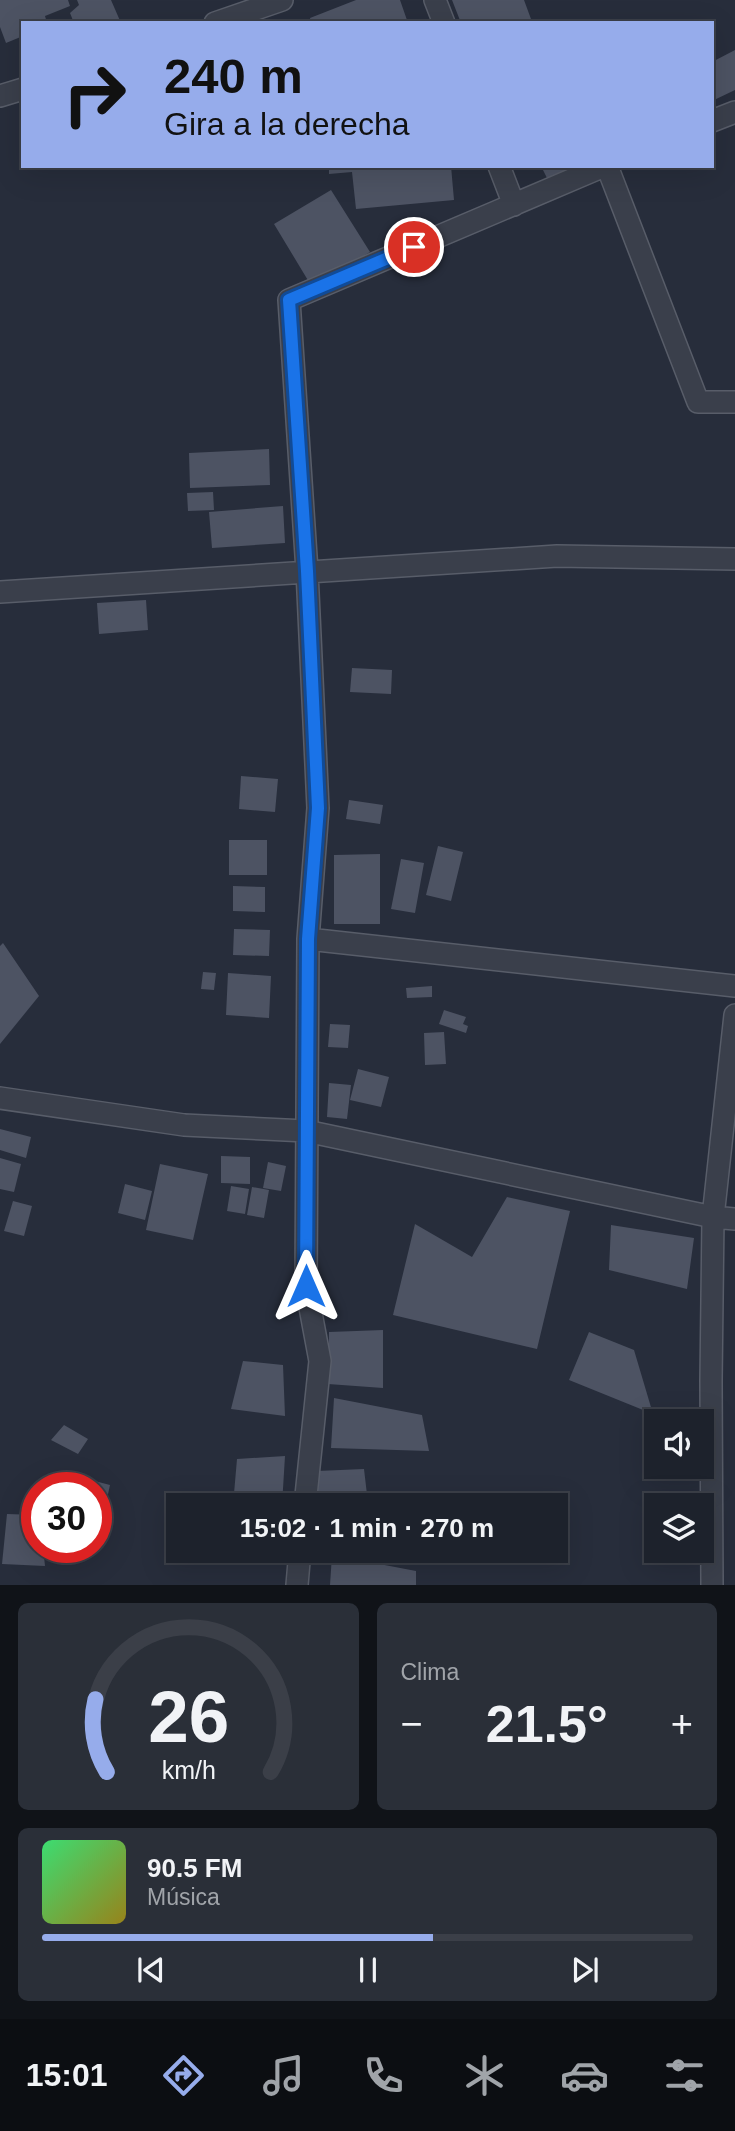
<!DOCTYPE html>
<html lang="es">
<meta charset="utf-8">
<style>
body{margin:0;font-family:Helvetica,sans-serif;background:#2a2f38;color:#f1f3f6;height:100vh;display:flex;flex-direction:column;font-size:26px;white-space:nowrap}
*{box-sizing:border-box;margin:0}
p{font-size:23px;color:#a0a4a9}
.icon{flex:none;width:38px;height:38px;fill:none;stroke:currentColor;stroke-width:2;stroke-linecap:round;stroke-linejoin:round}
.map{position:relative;height:1585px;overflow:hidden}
.panel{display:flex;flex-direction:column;gap:18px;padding:18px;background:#101318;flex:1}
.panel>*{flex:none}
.hud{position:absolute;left:21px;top:21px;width:693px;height:147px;border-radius:0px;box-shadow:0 7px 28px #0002,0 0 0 2px #3b3f48;background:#96aceb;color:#111;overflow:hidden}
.fabs{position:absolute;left:644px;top:1409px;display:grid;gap:14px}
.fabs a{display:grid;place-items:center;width:70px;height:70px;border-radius:0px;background:#1d222c;box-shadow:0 7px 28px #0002,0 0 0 2px #3b3f48;font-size:35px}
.speed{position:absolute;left:21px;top:1472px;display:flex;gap:14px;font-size:35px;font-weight:700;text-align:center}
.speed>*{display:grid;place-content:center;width:91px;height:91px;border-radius:50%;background:#1d222c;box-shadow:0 7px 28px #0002,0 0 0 2px #3b3f48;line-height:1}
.speed .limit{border:10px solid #d22;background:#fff;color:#111}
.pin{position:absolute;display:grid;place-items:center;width:60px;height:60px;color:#fff;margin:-30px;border:4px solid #fff;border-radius:50%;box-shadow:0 2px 7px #0007}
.me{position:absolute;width:77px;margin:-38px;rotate:0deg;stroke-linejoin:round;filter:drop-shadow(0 0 5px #0008)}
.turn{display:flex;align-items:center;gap:24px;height:147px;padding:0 28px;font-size:32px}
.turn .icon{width:91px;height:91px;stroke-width:2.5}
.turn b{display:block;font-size:49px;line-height:60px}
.big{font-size:52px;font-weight:700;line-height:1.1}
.panel .card{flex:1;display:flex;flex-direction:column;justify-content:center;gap:10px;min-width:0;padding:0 24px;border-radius:10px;background:#2a2f38}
.panel .dial{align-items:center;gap:0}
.dial svg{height:182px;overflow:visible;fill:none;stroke:#3b3f48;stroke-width:7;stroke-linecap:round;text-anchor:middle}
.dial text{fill:#f1f3f6;stroke:none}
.song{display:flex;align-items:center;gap:21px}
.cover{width:84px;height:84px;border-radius:10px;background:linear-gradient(135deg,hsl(140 70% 55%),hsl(50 70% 35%))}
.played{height:7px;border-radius:4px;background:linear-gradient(90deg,#96aceb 60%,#3b3f48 60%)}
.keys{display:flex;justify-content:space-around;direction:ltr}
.heat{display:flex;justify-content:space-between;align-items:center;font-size:38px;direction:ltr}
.panel .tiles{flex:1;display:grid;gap:18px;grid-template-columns:1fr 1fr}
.card:last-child{grid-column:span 2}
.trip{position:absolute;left:166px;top:1493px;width:402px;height:70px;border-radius:0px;background:#1d222c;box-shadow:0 7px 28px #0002,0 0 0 2px #3b3f48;font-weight:700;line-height:70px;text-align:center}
.dock{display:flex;height:112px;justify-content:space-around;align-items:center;background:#0c0e12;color:#a0a4a9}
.dock .icon{width:49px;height:49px}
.dock .active{color:#96aceb}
.dock b{font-size:32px;color:#f1f3f6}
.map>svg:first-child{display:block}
.building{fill:#4d5363}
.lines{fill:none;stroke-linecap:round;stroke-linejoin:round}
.street-casing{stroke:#585d69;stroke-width:24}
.street{stroke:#3a3f4b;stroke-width:21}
.route-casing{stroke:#114b97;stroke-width:18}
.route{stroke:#1a73e8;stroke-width:12}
</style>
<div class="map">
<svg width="735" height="1585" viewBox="0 0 735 1585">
<rect width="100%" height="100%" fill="#272d3b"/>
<!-- building -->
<path class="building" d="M0,0H68L70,6L45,16L47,23H23V36L6,43L0,27Z
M77,0H111L121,23H74L70,13L79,5Z
M356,0H400L408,23H311L310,18Z
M452,0H524L531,19L520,23H461Z
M735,50V90L712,101V62Z
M329,166H451L454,200L356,209L352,172L329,174Z
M541,166H579L548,180Z
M331,190L370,252L312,287L274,224Z
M269,449L270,485L190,488L189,453Z
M213,492L214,510L188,511L187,493Z
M283,506L285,543L212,548L209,512Z
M146,600L148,630L99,634L97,603Z
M352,668L392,670L391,694L350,692Z
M241,776L278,779L275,812L239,809Z
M349,800L383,805L380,824L346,819Z
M229,840H267V875H229Z
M438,846L463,852L451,901L426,895Z
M380,854V924H334V855Z
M401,859L424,863L415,913L391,909Z
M233,886L265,887V912L233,911Z
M234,929L270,930L269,956L233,955Z
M3,943L39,996L0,1044V946Z
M203,972L216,973L214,990L201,989Z
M228,973L271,976L269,1018L226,1015Z
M432,986V997L407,998L406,988Z
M444,1010L466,1017L463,1024L468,1026L466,1033L439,1024Z
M330,1024L350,1025L348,1048L328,1047Z
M444,1032L446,1064L425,1065L424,1033Z
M358,1069L389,1077L381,1107L350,1100Z
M329,1083L351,1085L347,1119L327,1117Z
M0,1129L31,1137L26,1158L0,1150Z
M221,1156L250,1157V1184L221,1183Z
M0,1158L21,1164L14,1192L0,1189Z
M268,1162L286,1166L281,1191L263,1188Z
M160,1164L208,1174L193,1240L146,1230Z
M125,1184L152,1191L145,1220L118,1213Z
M231,1186L249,1189L245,1214L227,1211Z
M252,1187L269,1190L264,1218L247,1215Z
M507,1197L570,1211L537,1349L393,1315L415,1224L472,1257Z
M13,1201L32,1206L24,1236L4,1231Z
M611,1225L694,1238L687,1289L609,1270Z
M383,1330V1388L328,1384L329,1332Z
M589,1332L634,1350L653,1414L569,1380Z
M243,1361L283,1365L285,1416L231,1409Z
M334,1398L422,1415L429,1451L331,1448Z
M64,1425L88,1439L78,1454L51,1440Z
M285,1456L282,1505H233L237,1459Z
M364,1469L368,1503L315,1505L317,1471Z
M72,1475L110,1485L101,1526L96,1525V1488H71Z
M7,1514L37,1515V1547H43L45,1566L2,1564Z
M332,1555L416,1571V1585H330Z"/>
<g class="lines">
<!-- street casing -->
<g class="street-casing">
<path id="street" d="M435,0L444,23
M215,23L282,0
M0,96L23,89
M712,121L735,112
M499,166L514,205
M607,166L698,402H735
M0,592L557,556L735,559
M308,939L735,986
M0,1098L184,1125L306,1131L713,1217L735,1219
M305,1505L320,1361L306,1286L308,939L318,808L307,571L289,300L604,166
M297,1585L300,1550
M712,1585L711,1381L713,1217L735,1015"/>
</g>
<!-- street -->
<use href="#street" class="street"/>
</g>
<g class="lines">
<!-- route casing -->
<g class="route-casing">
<path id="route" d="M306,1286L308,939L318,808L307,571L289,300L414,247"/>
</g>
<!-- route -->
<use href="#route" class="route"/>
</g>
</svg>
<div class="fabs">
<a><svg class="icon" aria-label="sound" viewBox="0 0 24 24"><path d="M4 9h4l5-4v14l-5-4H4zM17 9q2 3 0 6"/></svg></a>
<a><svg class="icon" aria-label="layers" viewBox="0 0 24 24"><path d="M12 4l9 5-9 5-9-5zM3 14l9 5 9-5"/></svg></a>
</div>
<div class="speed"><div class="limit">30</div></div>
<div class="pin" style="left:414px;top:247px;background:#d93025"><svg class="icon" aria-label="arrive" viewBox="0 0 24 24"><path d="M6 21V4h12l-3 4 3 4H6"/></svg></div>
<svg class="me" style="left:306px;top:1286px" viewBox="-20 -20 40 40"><path d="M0-17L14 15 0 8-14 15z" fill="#1a73e8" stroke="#fff" stroke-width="4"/></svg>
<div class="trip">15:02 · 1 min · 270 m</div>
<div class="hud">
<div class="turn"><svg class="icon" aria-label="right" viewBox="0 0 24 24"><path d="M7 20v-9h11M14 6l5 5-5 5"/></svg><div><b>240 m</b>Gira a la derecha</div></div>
</div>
</div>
<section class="panel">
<div class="tiles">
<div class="card dial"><svg viewBox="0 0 100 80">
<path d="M14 69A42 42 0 1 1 86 69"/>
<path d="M14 69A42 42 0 0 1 9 37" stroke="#96aceb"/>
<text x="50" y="56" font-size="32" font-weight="700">26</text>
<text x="50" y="72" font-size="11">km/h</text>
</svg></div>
<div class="card"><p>Clima</p>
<div class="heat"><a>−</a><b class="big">21.5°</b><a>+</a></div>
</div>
<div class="card">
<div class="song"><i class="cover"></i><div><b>90.5 FM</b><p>Música</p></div></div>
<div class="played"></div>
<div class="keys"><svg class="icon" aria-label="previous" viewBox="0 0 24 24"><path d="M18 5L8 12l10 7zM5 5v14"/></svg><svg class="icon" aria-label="pause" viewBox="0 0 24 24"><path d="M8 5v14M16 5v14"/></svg><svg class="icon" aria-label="next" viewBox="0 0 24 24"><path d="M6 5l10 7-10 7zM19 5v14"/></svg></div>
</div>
</div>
</section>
<nav class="dock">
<b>15:01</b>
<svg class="icon active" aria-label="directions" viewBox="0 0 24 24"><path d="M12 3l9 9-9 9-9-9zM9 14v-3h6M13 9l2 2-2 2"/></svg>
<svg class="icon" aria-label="music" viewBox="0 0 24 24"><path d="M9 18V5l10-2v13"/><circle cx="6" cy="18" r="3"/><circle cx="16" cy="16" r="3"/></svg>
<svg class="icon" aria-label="phone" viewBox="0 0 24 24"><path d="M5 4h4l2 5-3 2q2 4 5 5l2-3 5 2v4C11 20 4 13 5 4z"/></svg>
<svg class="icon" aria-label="climate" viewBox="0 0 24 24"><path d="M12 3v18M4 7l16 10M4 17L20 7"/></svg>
<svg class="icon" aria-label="car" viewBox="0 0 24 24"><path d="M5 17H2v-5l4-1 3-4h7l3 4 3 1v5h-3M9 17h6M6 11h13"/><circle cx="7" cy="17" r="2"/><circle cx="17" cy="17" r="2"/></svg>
<svg class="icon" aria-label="filters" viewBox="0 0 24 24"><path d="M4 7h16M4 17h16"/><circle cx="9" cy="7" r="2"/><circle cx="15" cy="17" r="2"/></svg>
</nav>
